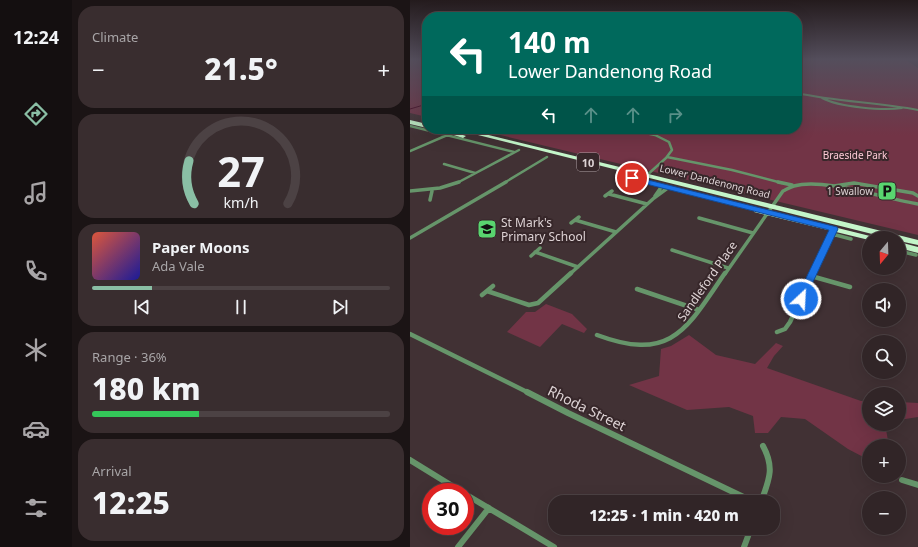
<!DOCTYPE html>
<meta charset="utf-8">
<style>
body{margin:0;font-family:"Noto Sans",sans-serif;background:#392d2f;color:#f1f3f6;height:100vh;display:flex;flex-direction:column;font-size:15px;white-space:nowrap}
*{box-sizing:border-box;margin:0}
p{font-size:13px;color:#a8a5a7}
.icon{flex:none;width:22px;height:22px;fill:none;stroke:currentColor;stroke-width:2;stroke-linecap:round;stroke-linejoin:round}
.map{position:relative;flex:1;overflow:hidden}
.details{display:flex;flex-direction:column;gap:6px;padding:6px;background:#1b1415;width:338px}
.details>*{flex:none}
.hud{position:absolute;left:12px;top:12px;width:380px;height:122px;border-radius:16px;box-shadow:0 4px 16px #0002,0 0 0 1px #4c4244;background:#00695c;color:#fff;overflow:hidden}
.needle{width:26px;rotate:199deg}
.controls{position:absolute;left:452px;top:231px;display:grid;gap:8px}
.controls a{display:grid;place-items:center;width:44px;height:44px;border-radius:50%;background:#312527;box-shadow:0 4px 16px #0002,0 0 0 1px #4c4244;font-size:20px}
.speed{position:absolute;left:12px;top:483px;display:flex;gap:8px;font-size:20px;font-weight:700;text-align:center}
.speed>*{display:grid;place-content:center;width:52px;height:52px;border-radius:50%;background:#312527;box-shadow:0 4px 16px #0002,0 0 0 1px #4c4244;line-height:1}
.speed .limit{border:6px solid #d22;background:#fff;color:#111}
.pin{position:absolute;display:grid;place-items:center;width:34px;height:34px;color:#fff;margin:-17px;border:2px solid #fff;border-radius:50%;box-shadow:0 1px 4px #0007}
.me{position:absolute;width:44px;margin:-22px;rotate:25deg;stroke-linejoin:round;filter:drop-shadow(0 0 3px #0008)}
.turn{display:flex;align-items:center;gap:14px;height:84px;padding:0 20px;font-size:18px}
.turn .icon{width:52px;height:52px;stroke-width:2.5}
.turn b{display:block;font-size:28px;line-height:34px}
.lanes{display:flex;align-items:center;height:38px;padding:0 20px;background:#0003;justify-content:center;gap:20px;direction:ltr}
.lanes .off{opacity:.35}
.big{font-size:30px;font-weight:800;line-height:1.1}
.details .tile{flex:1;display:flex;flex-direction:column;justify-content:center;gap:6px;min-width:0;padding:0 14px;border-radius:16px;background:#392d2f}
.details .dial{align-items:center;gap:0}
.dial svg{height:104px;overflow:visible;fill:none;stroke:#4c4244;stroke-width:7;stroke-linecap:round;text-anchor:middle}
.dial text{fill:#f1f3f6;stroke:none}
.song{display:flex;align-items:center;gap:12px}
.cover{width:48px;height:48px;border-radius:6px;background:linear-gradient(135deg,hsl(10 70% 55%),hsl(240 70% 35%))}
.played{height:4px;border-radius:2px;background:linear-gradient(90deg,#8abfa5 20%,#4c4244 20%)}
.keys{display:flex;justify-content:space-around;direction:ltr}
.heat{display:flex;justify-content:space-between;align-items:center;font-size:22px;direction:ltr}
.charge{height:6px;border-radius:3px;background:linear-gradient(90deg,#34c759 36%,#4c4244 0)}
.trip{position:absolute;left:138px;top:495px;width:232px;height:40px;border-radius:16px;background:#312527;box-shadow:0 4px 16px #0002,0 0 0 1px #4c4244;font-weight:800;line-height:40px;text-align:center}
main{display:flex;flex:1;min-height:0}
.dock{display:flex;flex-direction:column;width:72px;justify-content:space-around;align-items:center;background:#140f10;color:#a8a5a7}
.dock .icon{width:28px;height:28px}
.dock .active{color:#8abfa5}
.dock b{font-size:18px;color:#f1f3f6}
.map>svg:first-child{display:block}
.green{fill:#723446}
.lines{fill:none;stroke-linecap:round;stroke-linejoin:round}
.stream{stroke:#45051e;stroke-width:1}
.minor-far4{stroke:#66956a;stroke-width:2}
.minor-far3{stroke:#66956a;stroke-width:2.5}
.minor-far2{stroke:#66956a;stroke-width:3.5}
.minor-far1{stroke:#66956a;stroke-width:4.5}
.minor{stroke:#66956a;stroke-width:6}
.trunk{fill:#c4f6ca;fill-rule:evenodd}
.route{fill:#1a73e8;stroke:#114b97}
.labels{text-anchor:middle;dominant-baseline:central;stroke-width:4;stroke-linejoin:round;paint-order:stroke}
.far-park-label{font-size:10px;fill:#fecad6;stroke:#37272a}
.far-street-label{font-size:10px;fill:#ded3d5;stroke:#37272a}
.far-poi-label{font-size:10px;fill:#ded3d5;stroke:#37272a;text-anchor:end}
.shield{fill:#37272a;stroke:#ac9fa2;stroke-width:1}
.shield-label{font-size:11px;font-weight:bold;fill:#ded3d5}
.poi-label{font-size:12px;fill:#ded3d5;stroke:#37272a;text-anchor:start}
.street-label{font-size:12px;fill:#ded3d5;stroke:#37272a}
.near-street-label{font-size:14px;fill:#ded3d5;stroke:#37272a}
</style>
<main>
<nav class="dock">
<b>12:24</b>
<svg class="icon active" aria-label="directions" viewBox="0 0 24 24"><path d="M12 3l9 9-9 9-9-9zM9 14v-3h6M13 9l2 2-2 2"/></svg>
<svg class="icon" aria-label="music" viewBox="0 0 24 24"><path d="M9 18V5l10-2v13"/><circle cx="6" cy="18" r="3"/><circle cx="16" cy="16" r="3"/></svg>
<svg class="icon" aria-label="phone" viewBox="0 0 24 24"><path d="M5 4h4l2 5-3 2q2 4 5 5l2-3 5 2v4C11 20 4 13 5 4z"/></svg>
<svg class="icon" aria-label="climate" viewBox="0 0 24 24"><path d="M12 3v18M4 7l16 10M4 17L20 7"/></svg>
<svg class="icon" aria-label="car" viewBox="0 0 24 24"><path d="M5 17H2v-5l4-1 3-4h7l3 4 3 1v5h-3M9 17h6M6 11h13"/><circle cx="7" cy="17" r="2"/><circle cx="17" cy="17" r="2"/></svg>
<svg class="icon" aria-label="filters" viewBox="0 0 24 24"><path d="M4 7h16M4 17h16"/><circle cx="9" cy="7" r="2"/><circle cx="15" cy="17" r="2"/></svg>
</nav>
<section class="details">
<div class="tile"><p>Climate</p>
<div class="heat"><a>−</a><b class="big">21.5°</b><a>+</a></div>
</div>
<div class="tile dial"><svg viewBox="0 0 100 80">
<path d="M14 69A42 42 0 1 1 86 69"/>
<path d="M14 69A42 42 0 0 1 10 36" stroke="#8abfa5"/>
<text x="50" y="56" font-size="32" font-weight="700">27</text>
<text x="50" y="72" font-size="11">km/h</text>
</svg></div>
<div class="tile">
<div class="song"><i class="cover"></i><div><b>Paper Moons</b><p>Ada Vale</p></div></div>
<div class="played"></div>
<div class="keys"><svg class="icon" aria-label="previous" viewBox="0 0 24 24"><path d="M18 5L8 12l10 7zM5 5v14"/></svg><svg class="icon" aria-label="pause" viewBox="0 0 24 24"><path d="M8 5v14M16 5v14"/></svg><svg class="icon" aria-label="next" viewBox="0 0 24 24"><path d="M6 5l10 7-10 7zM19 5v14"/></svg></div>
</div>
<div class="tile"><p>Range · 36%</p><b class="big">180 km</b><div class="charge"></div></div>
<div class="tile"><p>Arrival</p><b class="big">12:25</b></div>
</section>
<div class="map">
<svg width="508" height="547" viewBox="0 0 508 547">
<rect width="100%" height="100%" fill="#413134"/>
<!-- green -->
<path class="green" d="M0,59H17V117L0,113Z
M387,59H495L508,68V235L65,129H387Z
M136,304L162,314L177,329L174,333L152,324L130,347L97,332L116,312H125Z
M279,335L306,355L345,364L366,343L373,346L364,356L357,368L451,401H459V424H475L479,446H459V460L438,449L395,419L371,417L358,433H345L343,416L319,407L277,410L219,385L249,376L251,349L261,346Z
M489,402L508,403V417L489,420Z"/>
<g class="lines">
<!-- stream -->
<path class="stream" d="M0,109L17,104"/>
<!-- minor-far4 -->
<path class="minor-far4" d="M387,93C427,102 468,102 508,110
M412,98C429,107 473,111 492,108"/>
<!-- minor-far3 -->
<path class="minor-far3" d="M0,126L104,152
M216,129L245,135L259,142L262,150L256,158L236,176
M245,135L248,130L246,129
M0,151L49,130
M257,157L322,170L372,183
M34,164L65,173
M47,183L109,150
M94,183L137,157"/>
<!-- minor-far2 -->
<path class="minor-far2" d="M368,182L382,185
M424,186L444,183L503,193L508,196
M0,191L30,188L49,182
M199,194L237,204
M195,196L202,191
M245,196L252,186
M20,200L22,191
M289,218L343,233
M165,220L206,232
M161,223L169,217
M422,234L441,239
M0,238L96,182
M262,250L318,268
M489,251L506,255
M125,252L168,267
M121,256L130,248
M160,274L244,198L259,187
M315,274L373,191C377,189 380,187 384,186C413,177 476,199 508,204
M403,274L424,229"/>
<!-- minor-far1 -->
<path class="minor-far1" d="M401,276L440,287
M227,289L289,310
M77,291L119,305L128,303L161,273
M72,295L83,286
M367,332L375,329L380,322L403,273
M0,334L119,393
M187,335C262,363 277,328 315,273"/>
<!-- minor -->
<path class="minor" d="M117,392L158,413L344,502
M0,460L52,492
M492,480L508,485
M55,494L144,547
M351,502C359,480 365,468 353,446
M48,547L79,508
M334,547L341,528"/>
<!-- trunk -->
<path class="trunk" d="M0,120L17,124V128L0,124Z
M25,129H34L56,136L53,138Z
M44,129H54L492,236L508,240V245L489,241V238H478Z
M344,208H347L460,236L464,238H459V240L344,212Z
M489,242L508,247V253L489,248Z"/>
</g>
<!-- sky -->
<linearGradient id="sky" x2="0" y2="1"><stop stop-color="#241b1d"/><stop offset="0.44" stop-color="#544e5c"/><stop offset="1" stop-color="#544e5c" stop-opacity="0"/></linearGradient>
<rect width="508" height="135" fill="url(#sky)"/>
<!-- route -->
<path class="route" d="M222,176L427,227L428,229L394,301H387L386,299L419,230L220,180V177Z"/>
<!-- icons -->
<defs>
<g id="parking-square" transform="scale(1)"><rect x="-9" y="-9" width="18" height="18" rx="4" fill="#59d56f" stroke="#37272a"/><path d="M-3.5-5.5H1a3.5 3.5 0 0 1 0 7H-1V5.5H-3.5ZM-1-3.4V-.6H.8a1.4 1.4 0 0 0 0-2.8Z" fill="#111"/></g>
<g id="school-square" transform="scale(1)"><rect x="-9" y="-9" width="18" height="18" rx="4" fill="#59d56f" stroke="#37272a"/><path d="M0-5L7-2L0 1L-7-2ZM-4 1L0 2.5L4 1V4Q0 6-4 4Z" fill="#111"/></g>
</defs>
<g fill-rule="evenodd">
<use href="#parking-square" x="477" y="191"/>
<use href="#school-square" x="77" y="229"/>
</g>
<g class="labels">
<!-- far-park labels -->
<g class="far-park-label">
<text x="445" y="155">Braeside Park</text>
</g>
<!-- far-street labels -->
<g class="far-street-label">
<text transform="translate(305 181) rotate(14)">Lower Dandenong Road</text>
</g>
<!-- far-poi labels -->
<g class="far-poi-label">
<text x="463" y="191">1 Swallow</text>
</g>
<!-- shield labels -->
<rect class="shield" x="167" y="153" width="22" height="18" rx="3"/>
<g class="shield-label">
<text x="178" y="162">10</text>
</g>
<!-- poi labels -->
<g class="poi-label">
<text x="91" y="222">St Mark's<tspan x="91" dy="14">Primary School</tspan></text>
</g>
<!-- street labels -->
<g class="street-label">
<text transform="translate(297 281) rotate(-55)">Sandleford Place</text>
</g>
<!-- near-street labels -->
<g class="near-street-label">
<text transform="translate(177 408) rotate(26)">Rhoda Street</text>
</g>
</g>
</svg>
<div class="controls">
<a><svg class="needle" viewBox="-14 -14 28 28"><path d="M0-13l5 13h-10z" fill="#e53935"/><path d="M0 13l5-13h-10z" fill="#a8a5a7"/></svg></a>
<a><svg class="icon" aria-label="sound" viewBox="0 0 24 24"><path d="M4 9h4l5-4v14l-5-4H4zM17 9q2 3 0 6"/></svg></a>
<a><svg class="icon" aria-label="search" viewBox="0 0 24 24"><circle cx="10" cy="10" r="6"/><path d="M15 15l6 6"/></svg></a>
<a><svg class="icon" aria-label="layers" viewBox="0 0 24 24"><path d="M12 4l9 5-9 5-9-5zM3 14l9 5 9-5"/></svg></a>
<a>+</a>
<a>−</a>
</div>
<div class="speed"><div class="limit">30</div></div>
<div class="pin" style="left:222px;top:178px;background:#d93025"><svg class="icon" aria-label="arrive" viewBox="0 0 24 24"><path d="M6 21V4h12l-3 4 3 4H6"/></svg></div>
<svg class="me" style="left:391px;top:299px" viewBox="-20 -20 40 40"><circle r="17" fill="#1a73e8" stroke="#fff" stroke-width="3"/><path d="M0-11L8 9 0 5-8 9z" fill="#fff"/></svg>
<div class="trip">12:25 · 1 min · 420 m</div>
<div class="hud">
<div class="turn"><svg class="icon" aria-label="left" viewBox="0 0 24 24"><path d="M17 20v-9H6M10 6l-5 5 5 5"/></svg><div><b>140 m</b>Lower Dandenong Road</div></div>
<div class="lanes"><svg class="icon" aria-label="left" viewBox="0 0 24 24"><path d="M17 20v-9H6M10 6l-5 5 5 5"/></svg><svg class="icon off" aria-label="ahead" viewBox="0 0 24 24"><path d="M12 20V5M6 11l6-6 6 6"/></svg><svg class="icon off" aria-label="ahead" viewBox="0 0 24 24"><path d="M12 20V5M6 11l6-6 6 6"/></svg><svg class="icon off" aria-label="right" viewBox="0 0 24 24"><path d="M7 20v-9h11M14 6l5 5-5 5"/></svg></div>
</div>
</div>
</main>
